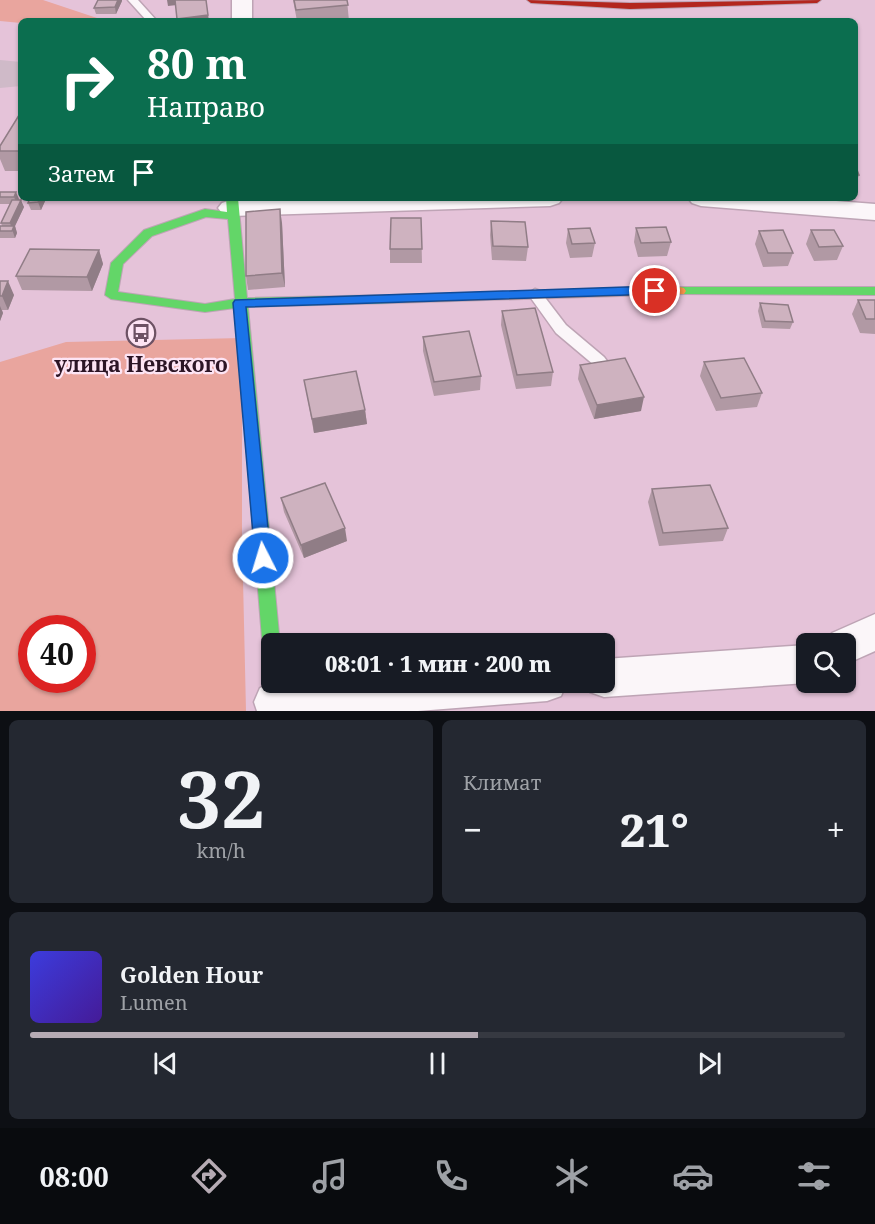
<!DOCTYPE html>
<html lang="ru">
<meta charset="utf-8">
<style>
body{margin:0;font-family:"Noto Serif",serif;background:#242831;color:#f1f3f6;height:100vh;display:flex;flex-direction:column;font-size:22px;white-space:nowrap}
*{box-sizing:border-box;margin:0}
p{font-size:20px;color:#9ea1a6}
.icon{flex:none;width:33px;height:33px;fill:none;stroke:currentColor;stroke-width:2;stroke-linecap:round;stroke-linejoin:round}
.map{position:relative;height:711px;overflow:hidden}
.details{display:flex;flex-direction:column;gap:9px;padding:9px;background:#0d0f14;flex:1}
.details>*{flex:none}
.guide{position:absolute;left:18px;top:18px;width:840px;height:183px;border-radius:9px;box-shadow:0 2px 4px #0004;background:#0b6e4f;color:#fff;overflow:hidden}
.controls{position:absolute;left:796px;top:633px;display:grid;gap:12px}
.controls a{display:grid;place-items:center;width:60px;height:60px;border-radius:9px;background:#171b24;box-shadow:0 2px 4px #0004;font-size:30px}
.speed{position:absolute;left:18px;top:615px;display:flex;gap:12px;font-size:30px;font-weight:700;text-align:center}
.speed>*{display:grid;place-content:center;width:78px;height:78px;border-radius:50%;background:#171b24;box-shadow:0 2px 4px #0004;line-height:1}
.speed .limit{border:9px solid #d22;background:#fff;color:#111}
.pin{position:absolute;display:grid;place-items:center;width:51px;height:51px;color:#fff;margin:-26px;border:3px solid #fff;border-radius:50%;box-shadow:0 2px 6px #0007}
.me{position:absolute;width:66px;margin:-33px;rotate:355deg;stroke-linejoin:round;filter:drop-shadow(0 0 4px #0008)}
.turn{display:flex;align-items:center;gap:21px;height:126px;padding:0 30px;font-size:27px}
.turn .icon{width:78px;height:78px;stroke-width:2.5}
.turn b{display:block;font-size:42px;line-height:51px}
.then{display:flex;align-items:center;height:57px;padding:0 30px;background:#0003;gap:12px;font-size:22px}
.big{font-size:45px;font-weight:800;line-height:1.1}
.details .widget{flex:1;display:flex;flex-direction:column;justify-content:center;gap:9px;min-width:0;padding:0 21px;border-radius:9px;background:#242831}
.details .dial{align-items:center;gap:0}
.dial b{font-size:78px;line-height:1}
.song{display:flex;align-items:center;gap:18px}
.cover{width:72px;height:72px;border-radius:9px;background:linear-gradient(135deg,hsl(240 70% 55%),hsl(260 70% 35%))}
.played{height:6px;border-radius:3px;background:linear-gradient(90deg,#b6abb4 55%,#363941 55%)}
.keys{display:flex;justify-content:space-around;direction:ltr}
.heat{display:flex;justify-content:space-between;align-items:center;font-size:33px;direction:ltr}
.details .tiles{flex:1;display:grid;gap:9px;grid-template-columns:1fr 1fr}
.widget:last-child{grid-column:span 2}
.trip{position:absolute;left:261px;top:633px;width:354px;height:60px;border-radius:9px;background:#171b24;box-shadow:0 2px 4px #0004;font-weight:800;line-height:60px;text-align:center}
.dock{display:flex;height:96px;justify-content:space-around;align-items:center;background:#090b0e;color:#9ea1a6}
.dock .icon{width:42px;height:42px}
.dock .current{color:#b6abb4}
.dock b{font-size:27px;color:#f1f3f6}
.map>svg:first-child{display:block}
.green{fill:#e9a59e;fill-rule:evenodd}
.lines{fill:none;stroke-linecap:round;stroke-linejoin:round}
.taxiway{fill:#cfbac8;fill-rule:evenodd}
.lane-casing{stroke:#bea4b5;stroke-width:3}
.street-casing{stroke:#bea4b5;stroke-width:3}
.fast-casing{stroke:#bea4b5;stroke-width:2}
.slow-casing{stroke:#bea4b5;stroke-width:2}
.jam-casing{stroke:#bea4b5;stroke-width:2}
.lane{fill:#fbf6f9;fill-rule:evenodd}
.street{fill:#fbf6f9;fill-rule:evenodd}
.fast{fill:#63d668;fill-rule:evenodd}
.slow{fill:#ff974d;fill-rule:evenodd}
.jam{fill:#b3261e;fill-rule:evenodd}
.wall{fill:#b199a4}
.shaded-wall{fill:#907d86}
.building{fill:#ceb2bf;stroke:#907d86;stroke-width:1.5}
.route{fill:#1a73e8;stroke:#114b97;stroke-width:1.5}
.labels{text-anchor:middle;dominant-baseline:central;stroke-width:4.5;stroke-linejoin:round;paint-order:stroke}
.poi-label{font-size:21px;font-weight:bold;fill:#2c1525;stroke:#fde4f4}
</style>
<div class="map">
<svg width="875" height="711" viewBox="0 0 875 711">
<rect width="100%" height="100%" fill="#e5c3d9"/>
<!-- green -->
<path class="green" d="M0,0H43L97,18V21H21V23L0,21Z
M242,338V536L246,711H0V362L66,342ZM32,628H82V680H32Z"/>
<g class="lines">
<!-- taxiway -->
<path class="taxiway" d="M0,60L21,62V86L0,88Z"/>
<!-- lane casing -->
<g class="lane-casing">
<path id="lane" d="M128,0H138L157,21H147Z
M535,289L540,291L566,325L604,357L607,361L604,365H594L556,333L528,294Z"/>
</g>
<!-- street casing -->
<g class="street-casing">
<path id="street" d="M232,0H252V21H232Z
M304,198H563L559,203L550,206L231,216L222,213L218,208L222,203L231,200Z
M688,198H797L875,204V220L701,206L692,203Z
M875,614V651L846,664V644H828L832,633Z
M807,645V683L604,697L590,692L586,682H604V659Z
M273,682H567L561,696L547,701L418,711H257L254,702L260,688Z"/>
</g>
<!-- fast casing -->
<g class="fast-casing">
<path id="fast" d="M226,198H238L247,298L392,295L398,299L392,303L248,307L280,644H272V659L266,657L263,651L235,308L205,312L111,299L105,295L111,263L144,230L205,209L227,212ZM206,217L228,219L235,299L205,304L118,292L123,264L152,236Z
M680,287H875V295L676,294L674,291Z"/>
</g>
<!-- slow casing -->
<g class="slow-casing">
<path id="slow" d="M680,287L684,288L686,291L684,294L392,303L386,299L392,295Z"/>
</g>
<!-- jam casing -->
<g class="jam-casing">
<path id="jam" d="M527,0L630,3L821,0L817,3L630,9L531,3Z"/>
</g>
<!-- lane -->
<use href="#lane" class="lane"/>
<!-- street -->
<use href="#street" class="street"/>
<!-- fast -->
<use href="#fast" class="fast"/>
<!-- slow -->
<use href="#slow" class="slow"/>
<!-- jam -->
<use href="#jam" class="jam"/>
</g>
<!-- wall -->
<path class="wall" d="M293,0H347L349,21H297Z
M122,1L116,14H96L94,8Z
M21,112V171H5L0,159V146Z
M855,165L859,175L855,186Z
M0,192L19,199L18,200L24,207L15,226L17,233L15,238H0V226H2L1,223L10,204H0Z
M46,199L41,210H31L28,203Z
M421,218L422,263H390V249Z
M491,221L528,247L526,261L492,260L490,235Z
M282,223L285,287L248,290L246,276Z
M636,228L671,242L667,256L638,257L634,242Z
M568,229L595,243L592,257L570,258L566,243Z
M811,230L843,246L837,260L814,261L806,244Z
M759,231L793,253L788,266L763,267L755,244Z
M99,250L103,264L92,291L22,290L16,276Z
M0,281L14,295L8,310H2L3,313L0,321Z
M858,300H875V334L860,333L852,314Z
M760,303L793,322L790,329L762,328L758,311Z
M502,311L553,372L551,386L516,389L501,325Z
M423,337L481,376L480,390L434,396L423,351Z
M704,362L762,393L757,407L716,411L700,376Z
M580,365L641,411L594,419L578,379Z
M304,380L365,410L367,424L314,433Z
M652,489L728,528L723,541L659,546L648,502Z
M281,498L347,541L304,558L284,512Z"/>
<!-- shaded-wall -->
<path class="shaded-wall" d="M118,0H122V1L116,14L115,7Z
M167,0H176L177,5L168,6Z
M206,0L209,21H177V19Z
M16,192L19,199L17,204L14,197Z
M40,198L46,199L41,210L38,202Z
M21,200L24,207L15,226L17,233L15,238L10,223Z
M280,209L282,223L285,287L282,273Z
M99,250L103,264L92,291L87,277Z
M8,281L14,295L8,310L2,296Z
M0,306L3,313L0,321Z
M644,397L641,411L594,419L597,405Z
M365,410L367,424L314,433L312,419Z
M345,528L347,541L304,558L301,545Z"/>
<!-- building -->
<path class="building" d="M98,0H118L115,7L94,8Z
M175,0H206L208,15L177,19Z
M294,0H347L348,5L296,10Z
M396,19V21H368Z
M21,112V151H0V146Z
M855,165L859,175H855Z
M0,192H16L14,197H0Z
M30,198H40L38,202L28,203Z
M12,200H21L10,223H1Z
M280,209L282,273L246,276V212Z
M391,218H421L422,249H390Z
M491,221L525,222L528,247L493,246Z
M0,226H14L12,231H0Z
M666,227L671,242L641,243L636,228Z
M590,228L595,243L572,244L568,229Z
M783,230L793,253H768L759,231Z
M811,230H834L843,246L819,247Z
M30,249L99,250L87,277L16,276Z
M0,281H8L2,296H0Z
M858,300H875V319H866Z
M760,303L788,305L793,322L765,321Z
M535,308L553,372L517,375L502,311Z
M469,331L481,376L434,382L423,337Z
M625,358L644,397L597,405L580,365Z
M744,358L762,393L721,398L704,362Z
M356,371L365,410L312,419L304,380Z
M325,483L345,528L301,545L281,498Z
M710,485L728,528L663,533L652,489Z"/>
<!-- route -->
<path class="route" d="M655,286L659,288L661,291L659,294L246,307L271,558L269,563L263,565L257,563L255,558L233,303L235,300Z"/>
<!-- icons -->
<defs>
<g id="bus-ring" transform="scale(1.5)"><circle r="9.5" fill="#fde4f4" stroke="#6d5264" stroke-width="1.5"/><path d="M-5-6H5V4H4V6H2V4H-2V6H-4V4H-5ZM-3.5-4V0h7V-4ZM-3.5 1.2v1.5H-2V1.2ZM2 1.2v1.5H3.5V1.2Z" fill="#6d5264"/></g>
</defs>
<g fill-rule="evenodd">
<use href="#bus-ring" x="141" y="333"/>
</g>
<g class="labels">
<!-- poi labels -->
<g class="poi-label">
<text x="141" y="364">улица Невского</text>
</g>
</g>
</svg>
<div class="controls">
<a><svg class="icon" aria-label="search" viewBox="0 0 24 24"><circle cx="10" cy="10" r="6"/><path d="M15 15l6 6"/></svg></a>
</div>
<div class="speed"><div class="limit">40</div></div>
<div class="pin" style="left:655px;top:291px;background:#d93025"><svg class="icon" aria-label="arrive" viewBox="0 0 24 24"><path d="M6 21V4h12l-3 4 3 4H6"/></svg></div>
<svg class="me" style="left:263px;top:558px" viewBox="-20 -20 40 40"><circle r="17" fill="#1a73e8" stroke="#fff" stroke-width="3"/><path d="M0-11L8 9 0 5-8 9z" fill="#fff"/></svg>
<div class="trip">08:01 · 1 мин · 200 m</div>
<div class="guide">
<div class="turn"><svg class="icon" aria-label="right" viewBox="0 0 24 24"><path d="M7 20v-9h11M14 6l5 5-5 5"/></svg><div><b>80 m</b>Направо</div></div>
<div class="then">Затем<svg class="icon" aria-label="arrive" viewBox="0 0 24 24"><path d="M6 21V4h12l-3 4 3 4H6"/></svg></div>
</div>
</div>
<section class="details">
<div class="tiles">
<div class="widget dial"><b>32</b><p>km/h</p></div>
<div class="widget"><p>Климат</p>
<div class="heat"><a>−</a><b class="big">21°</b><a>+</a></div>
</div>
<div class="widget">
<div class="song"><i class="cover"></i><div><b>Golden Hour</b><p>Lumen</p></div></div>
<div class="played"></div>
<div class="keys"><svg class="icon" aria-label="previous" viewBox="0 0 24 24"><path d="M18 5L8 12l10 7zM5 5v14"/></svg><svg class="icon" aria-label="pause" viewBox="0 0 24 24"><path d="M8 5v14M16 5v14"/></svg><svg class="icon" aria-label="next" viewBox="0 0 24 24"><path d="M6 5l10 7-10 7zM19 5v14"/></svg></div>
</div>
</div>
</section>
<nav class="dock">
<b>08:00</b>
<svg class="icon current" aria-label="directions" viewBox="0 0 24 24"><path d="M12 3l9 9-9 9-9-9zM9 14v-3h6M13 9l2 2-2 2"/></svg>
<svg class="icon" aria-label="music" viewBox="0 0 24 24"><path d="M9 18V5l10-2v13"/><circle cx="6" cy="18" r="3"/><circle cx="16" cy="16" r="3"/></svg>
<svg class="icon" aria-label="phone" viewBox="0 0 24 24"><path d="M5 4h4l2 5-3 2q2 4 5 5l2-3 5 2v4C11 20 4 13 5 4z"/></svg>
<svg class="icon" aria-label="climate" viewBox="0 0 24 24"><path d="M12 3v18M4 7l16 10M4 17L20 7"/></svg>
<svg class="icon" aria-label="car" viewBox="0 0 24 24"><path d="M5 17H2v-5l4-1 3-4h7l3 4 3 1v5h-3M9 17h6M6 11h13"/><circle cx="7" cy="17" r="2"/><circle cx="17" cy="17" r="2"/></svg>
<svg class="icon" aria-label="filters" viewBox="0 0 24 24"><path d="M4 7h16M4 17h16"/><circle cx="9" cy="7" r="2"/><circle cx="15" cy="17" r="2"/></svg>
</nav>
